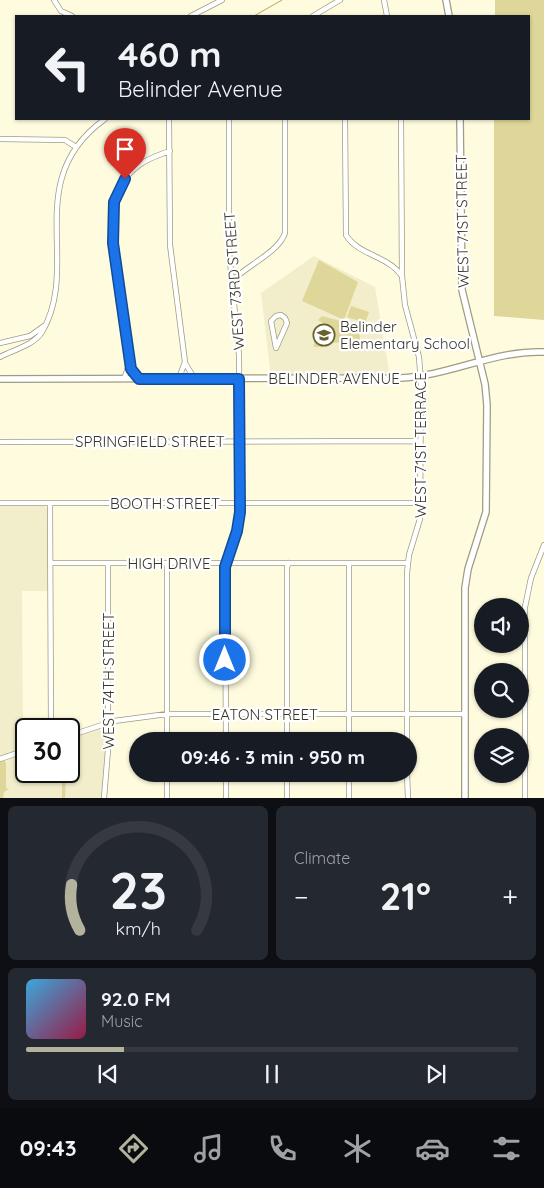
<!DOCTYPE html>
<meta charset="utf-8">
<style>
body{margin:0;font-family:Quicksand,sans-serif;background:#242831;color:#f1f3f6;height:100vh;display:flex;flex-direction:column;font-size:19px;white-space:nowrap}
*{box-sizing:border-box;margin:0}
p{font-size:16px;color:#9ea1a6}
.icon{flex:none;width:28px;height:28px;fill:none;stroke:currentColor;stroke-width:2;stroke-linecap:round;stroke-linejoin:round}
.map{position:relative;height:798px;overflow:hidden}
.details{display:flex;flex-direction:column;gap:8px;padding:8px;background:#0d0f14;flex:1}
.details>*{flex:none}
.banner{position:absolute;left:15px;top:15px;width:515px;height:105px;border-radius:0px;box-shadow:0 1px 4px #0004;background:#171b24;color:#f1f3f6;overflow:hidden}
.buttons{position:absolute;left:474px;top:598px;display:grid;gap:10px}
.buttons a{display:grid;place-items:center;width:55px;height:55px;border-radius:50%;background:#171b24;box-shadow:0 1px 4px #0004;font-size:25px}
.speed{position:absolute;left:15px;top:718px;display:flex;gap:10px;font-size:25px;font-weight:700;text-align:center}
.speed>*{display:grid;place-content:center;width:65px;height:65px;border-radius:50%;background:#171b24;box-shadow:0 1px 4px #0004;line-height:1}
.speed .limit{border:2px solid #111;border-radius:8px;background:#fff;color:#111}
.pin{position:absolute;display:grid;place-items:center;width:42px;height:42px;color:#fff;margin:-51px -21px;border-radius:50% 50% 50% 0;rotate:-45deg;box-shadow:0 0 5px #0007}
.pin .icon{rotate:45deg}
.me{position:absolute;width:55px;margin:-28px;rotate:0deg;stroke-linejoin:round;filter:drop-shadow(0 0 4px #0008)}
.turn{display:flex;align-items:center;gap:18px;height:105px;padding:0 20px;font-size:22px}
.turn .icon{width:65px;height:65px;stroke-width:2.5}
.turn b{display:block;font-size:35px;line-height:42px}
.big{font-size:38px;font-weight:700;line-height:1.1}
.details .tile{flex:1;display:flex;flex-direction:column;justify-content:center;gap:8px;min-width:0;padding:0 18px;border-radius:8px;background:#242831}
.details .dial{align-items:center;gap:0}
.dial svg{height:130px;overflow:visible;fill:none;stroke:#363941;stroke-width:7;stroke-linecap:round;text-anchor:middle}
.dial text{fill:#f1f3f6;stroke:none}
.song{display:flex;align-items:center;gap:15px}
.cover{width:60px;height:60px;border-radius:8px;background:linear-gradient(135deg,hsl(200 70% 55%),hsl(340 70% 35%))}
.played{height:5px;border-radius:2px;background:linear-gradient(90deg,#b3b29c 20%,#363941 20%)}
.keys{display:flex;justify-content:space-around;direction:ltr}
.heat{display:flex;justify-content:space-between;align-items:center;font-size:28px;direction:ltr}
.details .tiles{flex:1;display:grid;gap:8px;grid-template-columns:1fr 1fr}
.tile:last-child{grid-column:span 2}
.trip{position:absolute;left:129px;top:732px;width:288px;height:50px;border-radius:25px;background:#171b24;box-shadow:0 1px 4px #0004;font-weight:700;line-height:50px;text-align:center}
.tab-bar{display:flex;height:80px;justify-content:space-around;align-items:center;background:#090b0e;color:#9ea1a6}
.tab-bar .icon{width:35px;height:35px}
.tab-bar .current{color:#b3b29c}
.tab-bar b{font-size:22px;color:#f1f3f6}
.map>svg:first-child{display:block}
.built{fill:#f2eecc}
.green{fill:#ded799}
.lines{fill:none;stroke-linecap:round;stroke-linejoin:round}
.stream{stroke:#b2a95e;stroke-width:1}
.minor-casing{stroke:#9e9c82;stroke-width:6}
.tertiary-casing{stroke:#9e9c82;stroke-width:8}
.minor{stroke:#fff;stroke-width:4.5}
.tertiary{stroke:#fff;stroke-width:5.5}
.route-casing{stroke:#114b97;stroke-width:12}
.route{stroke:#1a73e8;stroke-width:9}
.labels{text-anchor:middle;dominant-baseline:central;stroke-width:4.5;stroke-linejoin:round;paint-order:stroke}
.street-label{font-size:15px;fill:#38362c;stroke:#fff}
.poi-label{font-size:15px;fill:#38362c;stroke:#fff;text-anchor:start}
</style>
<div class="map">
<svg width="544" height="798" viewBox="0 0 544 798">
<rect width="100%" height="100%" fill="#fefbdf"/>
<!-- built -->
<path class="built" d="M314,256L375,287L390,377H271L261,293Z
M44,505L48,509V591H22L23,749L0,756V506Z
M105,726L107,729L102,798H0V762L26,753V771H69V738Z"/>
<!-- green -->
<path class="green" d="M495,0H544V320L494,316V119H529V16H495Z
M319,260L358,282L344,320L302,301Z
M351,306L369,312L365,323L347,317Z
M322,316L359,326L360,342L326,343L322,347H314V339H321L325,333L324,324L318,320Z
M4,760L6,763V788L9,789L4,792L3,798H0V761Z
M69,770V774L66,775L65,798H62V773H34V777L31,771Z"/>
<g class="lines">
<!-- stream -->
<path class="stream" d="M254,16L282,0"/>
<!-- minor casing -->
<g class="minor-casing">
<path id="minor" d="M54,0L61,11L72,16
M384,0L387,16
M191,16L222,0
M313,16L340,0
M169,119L170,245L185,362L179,378
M345,119L346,235C358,255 388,256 401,275
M401,119L402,276L405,305L419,357L421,382L420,519L409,555L407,573V741
M0,139L65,140L76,147
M232,281C246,266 279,252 285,233V119
M281,315L285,318L287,323L276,348L271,321L276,316Z
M0,343L30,336L44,326
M0,357C13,350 34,345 42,332C82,264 20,180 105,119
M185,363L194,378
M130,366L139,379
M124,379L129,365C123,320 98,216 125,179C137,163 152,157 170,151
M0,442L420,441
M0,503H421
M50,503L51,729
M50,563H408
M167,563V741
M69,736L114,721L167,714H465
M226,741L225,571L237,531L240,512L239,355L229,251V119
M287,741V567L289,563
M349,741V563
M0,759L26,750
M167,774V798
M226,774V798
M287,774V798
M349,774V798
M407,774L408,798
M104,798L108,750V564
M525,798V607L531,578L544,545"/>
</g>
<!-- tertiary casing -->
<g class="tertiary-casing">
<path id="tertiary" d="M446,0L449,16
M460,119L462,290L485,384L487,405L486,512L468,569L465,588V798
M0,379L400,378C450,376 494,350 544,352"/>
</g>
<!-- minor -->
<use href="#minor" class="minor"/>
<!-- tertiary -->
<use href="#tertiary" class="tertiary"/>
</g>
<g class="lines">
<!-- route casing -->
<g class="route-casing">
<path id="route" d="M125,179L114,202L113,243L131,369L139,379H239L240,512L237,531L225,567V660"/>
</g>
<!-- route -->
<use href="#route" class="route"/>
</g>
<!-- icons -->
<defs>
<g id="school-ring" transform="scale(1.125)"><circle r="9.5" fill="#fff" stroke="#68622e" stroke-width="1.5"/><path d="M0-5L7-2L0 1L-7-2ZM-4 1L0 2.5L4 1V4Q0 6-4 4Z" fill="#68622e"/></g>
</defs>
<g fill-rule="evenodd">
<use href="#school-ring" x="324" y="335"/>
</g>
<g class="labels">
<!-- street labels -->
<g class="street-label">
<text transform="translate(462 221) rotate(-91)">WEST 71ST STREET</text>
<text transform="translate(234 281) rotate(-94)">WEST 73RD STREET</text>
<text x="334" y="378">BELINDER AVENUE</text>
<text x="150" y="441">SPRINGFIELD STREET</text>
<text transform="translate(420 445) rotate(-90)">WEST 71ST TERRACE</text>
<text x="165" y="503">BOOTH STREET</text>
<text x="169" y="563">HIGH DRIVE</text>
<text transform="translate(108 681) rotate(-90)">WEST 74TH STREET</text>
<text x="265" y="714">EATON STREET</text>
</g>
<!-- poi labels -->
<g class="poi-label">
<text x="340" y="326">Belinder<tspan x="340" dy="17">Elementary School</tspan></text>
</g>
</g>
</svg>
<div class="buttons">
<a><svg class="icon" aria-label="sound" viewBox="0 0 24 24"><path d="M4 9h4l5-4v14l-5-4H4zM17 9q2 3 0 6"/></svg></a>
<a><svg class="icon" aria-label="search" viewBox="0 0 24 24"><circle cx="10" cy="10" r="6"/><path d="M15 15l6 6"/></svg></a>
<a><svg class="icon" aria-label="layers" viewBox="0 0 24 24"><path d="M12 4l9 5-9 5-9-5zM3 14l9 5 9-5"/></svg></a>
</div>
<div class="speed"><div class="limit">30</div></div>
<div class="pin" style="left:125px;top:179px;background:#d93025"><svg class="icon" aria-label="arrive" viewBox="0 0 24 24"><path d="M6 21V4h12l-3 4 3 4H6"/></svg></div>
<svg class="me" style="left:225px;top:660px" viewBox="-20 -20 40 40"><circle r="17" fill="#1a73e8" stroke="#fff" stroke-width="3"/><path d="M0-11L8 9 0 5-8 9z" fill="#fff"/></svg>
<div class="trip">09:46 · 3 min · 950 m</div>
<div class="banner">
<div class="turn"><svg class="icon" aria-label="left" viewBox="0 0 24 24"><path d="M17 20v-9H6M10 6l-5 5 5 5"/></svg><div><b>460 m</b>Belinder Avenue</div></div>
</div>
</div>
<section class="details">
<div class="tiles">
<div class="tile dial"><svg viewBox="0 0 100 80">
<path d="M14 69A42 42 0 1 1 86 69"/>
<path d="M14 69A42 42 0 0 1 9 41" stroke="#b3b29c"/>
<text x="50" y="56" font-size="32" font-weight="700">23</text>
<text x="50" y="72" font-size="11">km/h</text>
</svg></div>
<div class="tile"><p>Climate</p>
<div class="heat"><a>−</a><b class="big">21°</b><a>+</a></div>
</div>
<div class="tile">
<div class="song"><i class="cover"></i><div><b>92.0 FM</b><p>Music</p></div></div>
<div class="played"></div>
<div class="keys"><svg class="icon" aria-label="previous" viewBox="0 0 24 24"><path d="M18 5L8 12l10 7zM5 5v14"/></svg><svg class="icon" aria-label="pause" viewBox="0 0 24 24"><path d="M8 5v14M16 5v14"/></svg><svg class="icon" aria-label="next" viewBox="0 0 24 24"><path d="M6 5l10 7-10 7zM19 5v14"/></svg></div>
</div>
</div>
</section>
<nav class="tab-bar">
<b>09:43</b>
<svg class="icon current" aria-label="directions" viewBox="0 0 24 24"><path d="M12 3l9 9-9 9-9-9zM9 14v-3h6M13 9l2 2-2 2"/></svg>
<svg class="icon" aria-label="music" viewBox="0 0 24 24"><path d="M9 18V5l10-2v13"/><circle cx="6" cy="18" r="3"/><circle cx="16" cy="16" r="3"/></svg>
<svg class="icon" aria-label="phone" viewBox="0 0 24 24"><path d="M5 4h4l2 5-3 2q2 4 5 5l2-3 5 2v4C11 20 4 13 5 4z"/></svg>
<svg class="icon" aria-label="climate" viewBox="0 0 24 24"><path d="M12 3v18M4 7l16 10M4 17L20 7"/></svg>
<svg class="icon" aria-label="car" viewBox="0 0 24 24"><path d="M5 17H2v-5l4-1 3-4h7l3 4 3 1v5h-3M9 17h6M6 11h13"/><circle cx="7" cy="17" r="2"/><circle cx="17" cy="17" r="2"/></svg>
<svg class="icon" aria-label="filters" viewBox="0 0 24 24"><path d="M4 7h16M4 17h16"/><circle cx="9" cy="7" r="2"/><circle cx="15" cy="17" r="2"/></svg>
</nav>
